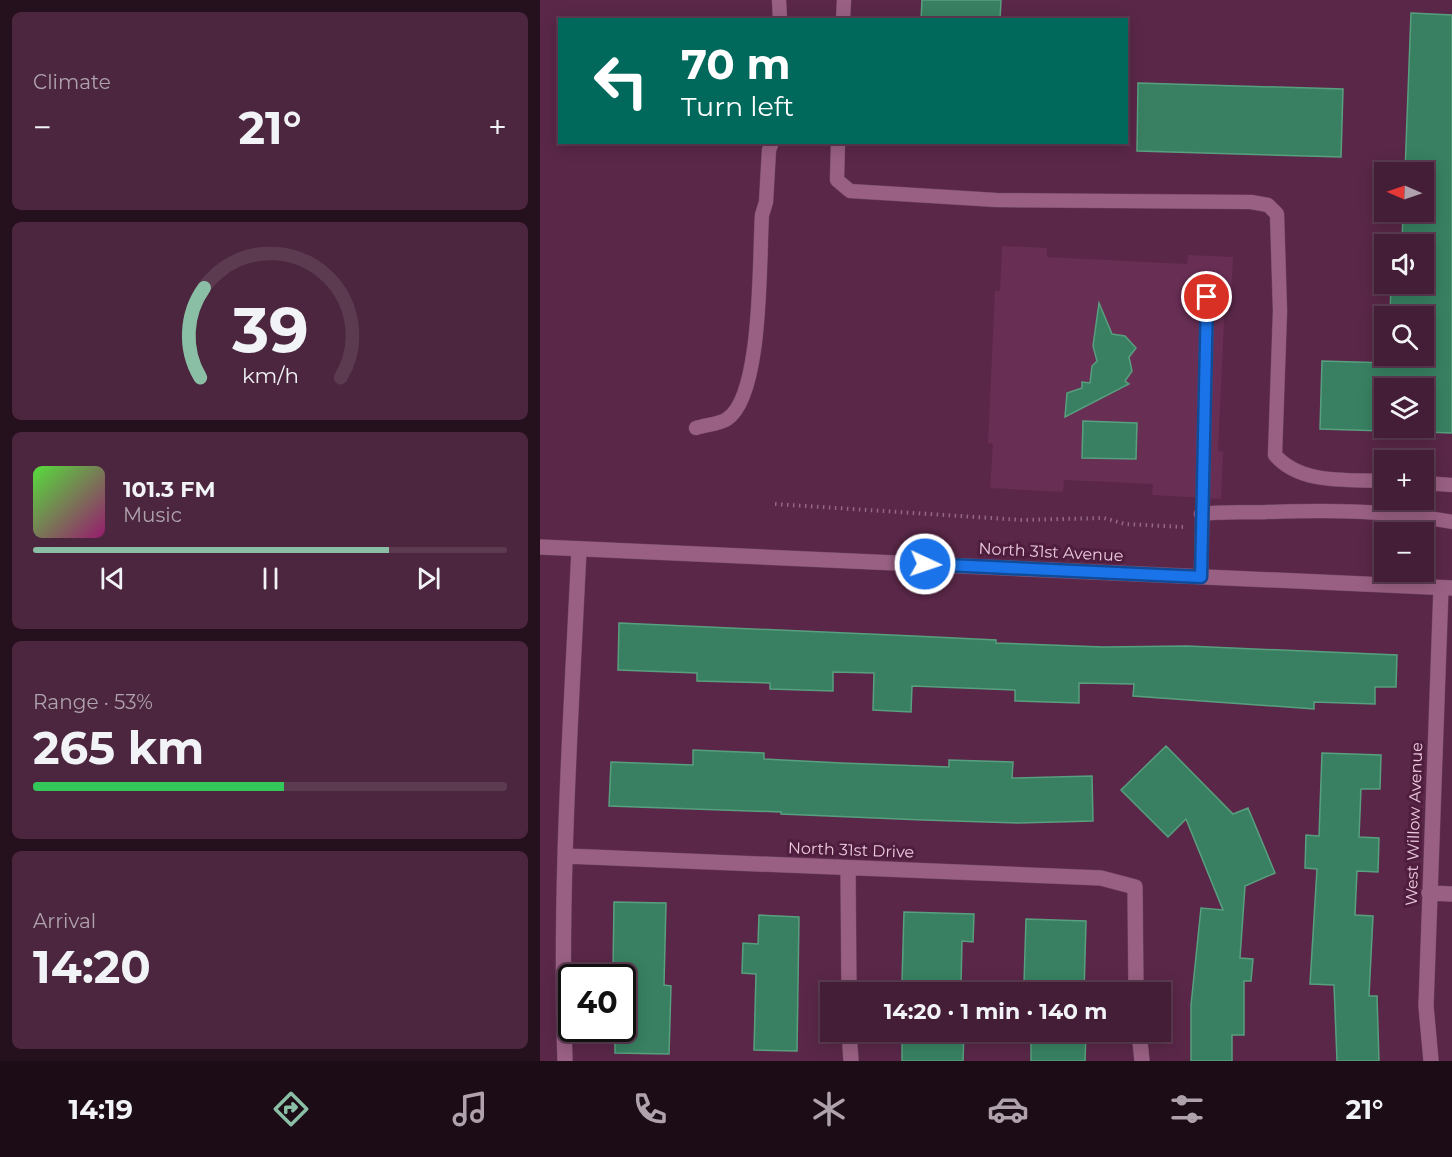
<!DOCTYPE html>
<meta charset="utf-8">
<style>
body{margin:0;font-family:Montserrat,sans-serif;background:#4b263e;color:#f1f3f6;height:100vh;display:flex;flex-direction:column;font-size:22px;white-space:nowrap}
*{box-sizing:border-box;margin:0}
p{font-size:20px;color:#afa2ad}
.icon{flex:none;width:33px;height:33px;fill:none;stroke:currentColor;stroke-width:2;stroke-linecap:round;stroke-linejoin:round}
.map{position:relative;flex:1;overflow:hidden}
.sheet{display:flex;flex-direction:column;gap:12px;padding:12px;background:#25101e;width:540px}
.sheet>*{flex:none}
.banner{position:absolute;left:18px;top:18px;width:570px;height:126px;border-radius:0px;box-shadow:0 3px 15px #0003,0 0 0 2px #5c3b51;background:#00695c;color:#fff;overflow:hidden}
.needle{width:39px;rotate:272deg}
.tools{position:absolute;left:834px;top:162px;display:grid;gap:12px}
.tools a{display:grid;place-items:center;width:60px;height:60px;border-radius:0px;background:#441d36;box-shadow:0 3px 15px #0003,0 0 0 2px #5c3b51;font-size:30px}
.speed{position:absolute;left:18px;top:964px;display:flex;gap:12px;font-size:30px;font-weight:700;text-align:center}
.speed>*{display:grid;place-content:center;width:78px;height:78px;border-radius:50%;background:#441d36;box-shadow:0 3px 15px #0003,0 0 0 2px #5c3b51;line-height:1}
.speed .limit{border:3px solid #111;border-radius:9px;background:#fff;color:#111}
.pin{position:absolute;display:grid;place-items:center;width:51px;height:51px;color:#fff;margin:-26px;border:3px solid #fff;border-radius:50%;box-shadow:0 2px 6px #0007}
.me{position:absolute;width:66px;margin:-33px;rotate:93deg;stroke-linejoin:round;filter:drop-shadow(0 0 4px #0008)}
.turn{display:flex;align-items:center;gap:21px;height:126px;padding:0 24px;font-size:27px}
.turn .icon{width:78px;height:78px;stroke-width:2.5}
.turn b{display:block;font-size:42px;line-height:51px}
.big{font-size:45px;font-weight:700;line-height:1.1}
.sheet .card{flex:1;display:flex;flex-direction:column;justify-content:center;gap:9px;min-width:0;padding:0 21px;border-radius:9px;background:#4b263e}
.sheet .dial{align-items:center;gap:0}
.dial svg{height:156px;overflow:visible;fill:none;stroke:#5c3b51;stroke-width:7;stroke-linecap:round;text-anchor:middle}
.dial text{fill:#f1f3f6;stroke:none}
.song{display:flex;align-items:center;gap:18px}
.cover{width:72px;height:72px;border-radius:9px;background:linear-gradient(135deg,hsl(110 70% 55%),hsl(320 70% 35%))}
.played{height:6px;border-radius:3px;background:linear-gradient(90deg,#8abfa5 75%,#5c3b51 75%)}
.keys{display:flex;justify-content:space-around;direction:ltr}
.heat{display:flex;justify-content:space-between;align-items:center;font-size:33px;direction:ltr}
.charge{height:9px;border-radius:4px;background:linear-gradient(90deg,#34c759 53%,#5c3b51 0)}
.trip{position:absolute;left:280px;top:982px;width:351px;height:60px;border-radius:0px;background:#441d36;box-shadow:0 3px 15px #0003,0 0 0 2px #5c3b51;font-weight:700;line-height:60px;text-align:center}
.menu{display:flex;height:96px;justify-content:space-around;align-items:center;background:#1b0c16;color:#afa2ad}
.menu .icon{width:42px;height:42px}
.menu .selected{color:#8abfa5}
.menu b{font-size:27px;color:#f1f3f6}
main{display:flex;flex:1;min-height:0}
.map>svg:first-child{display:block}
.built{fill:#682e54}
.building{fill:#388061;stroke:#589f7f;stroke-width:1.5}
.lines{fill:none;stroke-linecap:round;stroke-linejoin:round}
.service-casing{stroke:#724663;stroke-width:15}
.minor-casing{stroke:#724663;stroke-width:16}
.tertiary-casing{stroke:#724663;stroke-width:16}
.path{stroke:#946883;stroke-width:4;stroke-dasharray:1.5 4.5;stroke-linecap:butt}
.service{stroke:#996083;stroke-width:14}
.minor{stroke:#996083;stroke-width:15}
.tertiary{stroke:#996083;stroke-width:15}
.route-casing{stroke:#114b97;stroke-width:15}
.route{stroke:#1a73e8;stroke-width:10}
.labels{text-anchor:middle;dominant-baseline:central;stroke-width:6;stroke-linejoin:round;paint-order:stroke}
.street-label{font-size:16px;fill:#eccbde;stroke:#4f1d3d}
</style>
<main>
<section class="sheet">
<div class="card"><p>Climate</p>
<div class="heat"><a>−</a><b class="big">21°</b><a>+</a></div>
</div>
<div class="card dial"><svg viewBox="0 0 100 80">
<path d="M14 69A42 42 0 1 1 86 69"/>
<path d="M14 69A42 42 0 0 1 16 23" stroke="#8abfa5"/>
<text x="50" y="56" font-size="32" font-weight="700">39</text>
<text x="50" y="72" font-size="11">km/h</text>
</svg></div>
<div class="card">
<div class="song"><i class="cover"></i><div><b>101.3 FM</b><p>Music</p></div></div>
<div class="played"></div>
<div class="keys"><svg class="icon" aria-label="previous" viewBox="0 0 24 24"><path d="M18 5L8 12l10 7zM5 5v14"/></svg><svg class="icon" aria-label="pause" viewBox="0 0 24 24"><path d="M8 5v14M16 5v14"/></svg><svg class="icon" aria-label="next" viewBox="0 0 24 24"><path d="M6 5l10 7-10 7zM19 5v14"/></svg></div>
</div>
<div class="card"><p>Range · 53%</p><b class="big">265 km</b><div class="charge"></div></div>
<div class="card"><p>Arrival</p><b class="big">14:20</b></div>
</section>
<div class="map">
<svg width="912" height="1061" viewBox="0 0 912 1061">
<rect width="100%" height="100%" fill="#5a2748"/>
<!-- built -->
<path class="built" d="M462,246L507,248V257L647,264L648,255L693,257L691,300H685L678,451L683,452L681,499L612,495L613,484L524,480L523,492L450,488L453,444L448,443L455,291H460Z"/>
<!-- building -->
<path class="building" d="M382,0H461L460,20H381Z
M871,13L912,15V433L884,432V388H844V431L780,429L782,361L884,364V316H850L851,284H884V244H862L863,212H884V172H865Z
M598,83L803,89L801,157L597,151Z
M559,303L572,334L585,336L596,348L589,357L592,371L585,381L589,384L525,417L527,393L542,388V382L550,383L552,366L557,361L553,346Z
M543,421L597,423L596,459L542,458Z
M79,623L374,636L456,640V643L563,647L647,646L857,655L856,687H835V704L774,702V709L593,696L594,684L539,683V703L475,701V690L372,686L371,712L333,710L334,673L293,672V691L230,689V683L157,681V673L78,670Z
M626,746L693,814L708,808L735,873L705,886L700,958L713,959L711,981H704V1035H692V1061H651V1005L661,908L683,910L646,819L628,837L581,790Z
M153,750L224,753V759L301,763L409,767V760L473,762L472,778L552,776L553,821L478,823L383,820L241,814V812L69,806L71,762L153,765Z
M782,753L841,755L840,789H821L819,837L839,838L838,872L817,871L815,915L833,916L829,996H837L839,1061H797L794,985L770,984L777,869L765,868L766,835L779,836Z
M74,902L126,903L124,985L131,986L129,1054L75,1053V1029H82V971H73Z
M364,912L434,914L433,942L422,941L421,985L362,982Z
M219,915L259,917L257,1051L214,1050L216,974L202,973L203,943L218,944Z
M486,919L546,921L544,993H504V984L484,983Z
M362,1032H424L423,1061H362Z
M491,1032H546L545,1061H491Z"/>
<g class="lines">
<!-- service casing -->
<g class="service-casing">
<path id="service" d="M239,0L240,20
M303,20L304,0
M298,142L297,180L310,191L456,200L711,202L728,205L737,214L740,311L735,455C761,485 808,479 844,481
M156,428C165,425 180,424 187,419C223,396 219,258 222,215L226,202L229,150L232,142
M884,483L912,485
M661,514C683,511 705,513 727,512C788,510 851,510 912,522
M661,577L667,297"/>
</g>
<!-- minor casing -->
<g class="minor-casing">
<path id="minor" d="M26,856L561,878L595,887L596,993
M308,868L309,993
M889,893L912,894
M309,1032L311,1061
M599,1032L602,1061
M25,1061C19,890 31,719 39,549
M891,1061L886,1006L901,588"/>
</g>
<!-- tertiary casing -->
<g class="tertiary-casing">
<path id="tertiary" d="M0,547L912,588"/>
</g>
<!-- path -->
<path class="path" d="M235,504L482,520L564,518L585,524L644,527"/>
<!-- service -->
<use href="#service" class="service"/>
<!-- minor -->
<use href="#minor" class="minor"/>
<!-- tertiary -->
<use href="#tertiary" class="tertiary"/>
</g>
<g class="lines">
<!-- route casing -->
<g class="route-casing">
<path id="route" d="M385,564L661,577L667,297"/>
</g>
<!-- route -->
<use href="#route" class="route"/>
</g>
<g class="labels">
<!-- street labels -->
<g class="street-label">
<text transform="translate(511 552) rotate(3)">North 31st Avenue</text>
<text transform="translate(874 824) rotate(-88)">West Willow Avenue</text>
<text transform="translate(311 850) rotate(2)">North 31st Drive</text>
</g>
</g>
</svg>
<div class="tools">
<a><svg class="needle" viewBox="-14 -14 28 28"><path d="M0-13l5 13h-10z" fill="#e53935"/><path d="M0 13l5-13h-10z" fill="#afa2ad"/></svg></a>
<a><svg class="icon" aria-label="sound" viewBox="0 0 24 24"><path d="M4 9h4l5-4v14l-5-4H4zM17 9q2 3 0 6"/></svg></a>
<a><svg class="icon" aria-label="search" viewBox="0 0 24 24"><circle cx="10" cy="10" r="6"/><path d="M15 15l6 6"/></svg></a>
<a><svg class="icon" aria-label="layers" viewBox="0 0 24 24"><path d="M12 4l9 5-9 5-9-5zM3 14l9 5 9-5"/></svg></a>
<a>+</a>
<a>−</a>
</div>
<div class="speed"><div class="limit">40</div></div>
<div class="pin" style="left:667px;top:297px;background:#d93025"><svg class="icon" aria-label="arrive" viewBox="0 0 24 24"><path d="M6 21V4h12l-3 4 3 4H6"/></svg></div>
<svg class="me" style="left:385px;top:564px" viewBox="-20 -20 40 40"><circle r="17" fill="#1a73e8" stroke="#fff" stroke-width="3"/><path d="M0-11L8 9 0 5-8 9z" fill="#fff"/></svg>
<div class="trip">14:20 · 1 min · 140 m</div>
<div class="banner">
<div class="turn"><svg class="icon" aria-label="left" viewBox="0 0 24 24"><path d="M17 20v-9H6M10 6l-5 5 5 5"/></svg><div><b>70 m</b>Turn left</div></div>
</div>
</div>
</main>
<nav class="menu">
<b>14:19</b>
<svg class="icon selected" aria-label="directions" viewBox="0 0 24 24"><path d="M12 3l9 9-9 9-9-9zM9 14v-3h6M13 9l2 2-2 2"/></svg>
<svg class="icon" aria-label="music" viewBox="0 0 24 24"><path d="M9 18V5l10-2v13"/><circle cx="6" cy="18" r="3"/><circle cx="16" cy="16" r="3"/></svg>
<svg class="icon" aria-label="phone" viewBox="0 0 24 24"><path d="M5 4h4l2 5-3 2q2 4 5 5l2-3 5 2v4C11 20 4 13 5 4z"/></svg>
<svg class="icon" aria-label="climate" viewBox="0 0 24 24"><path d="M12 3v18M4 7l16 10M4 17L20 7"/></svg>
<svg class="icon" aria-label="car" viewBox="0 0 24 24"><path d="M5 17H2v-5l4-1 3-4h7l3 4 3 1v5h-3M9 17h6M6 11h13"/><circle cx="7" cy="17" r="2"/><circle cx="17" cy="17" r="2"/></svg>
<svg class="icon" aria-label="filters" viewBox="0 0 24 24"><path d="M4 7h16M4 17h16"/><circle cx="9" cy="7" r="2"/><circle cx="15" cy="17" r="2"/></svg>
<b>21°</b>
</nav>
